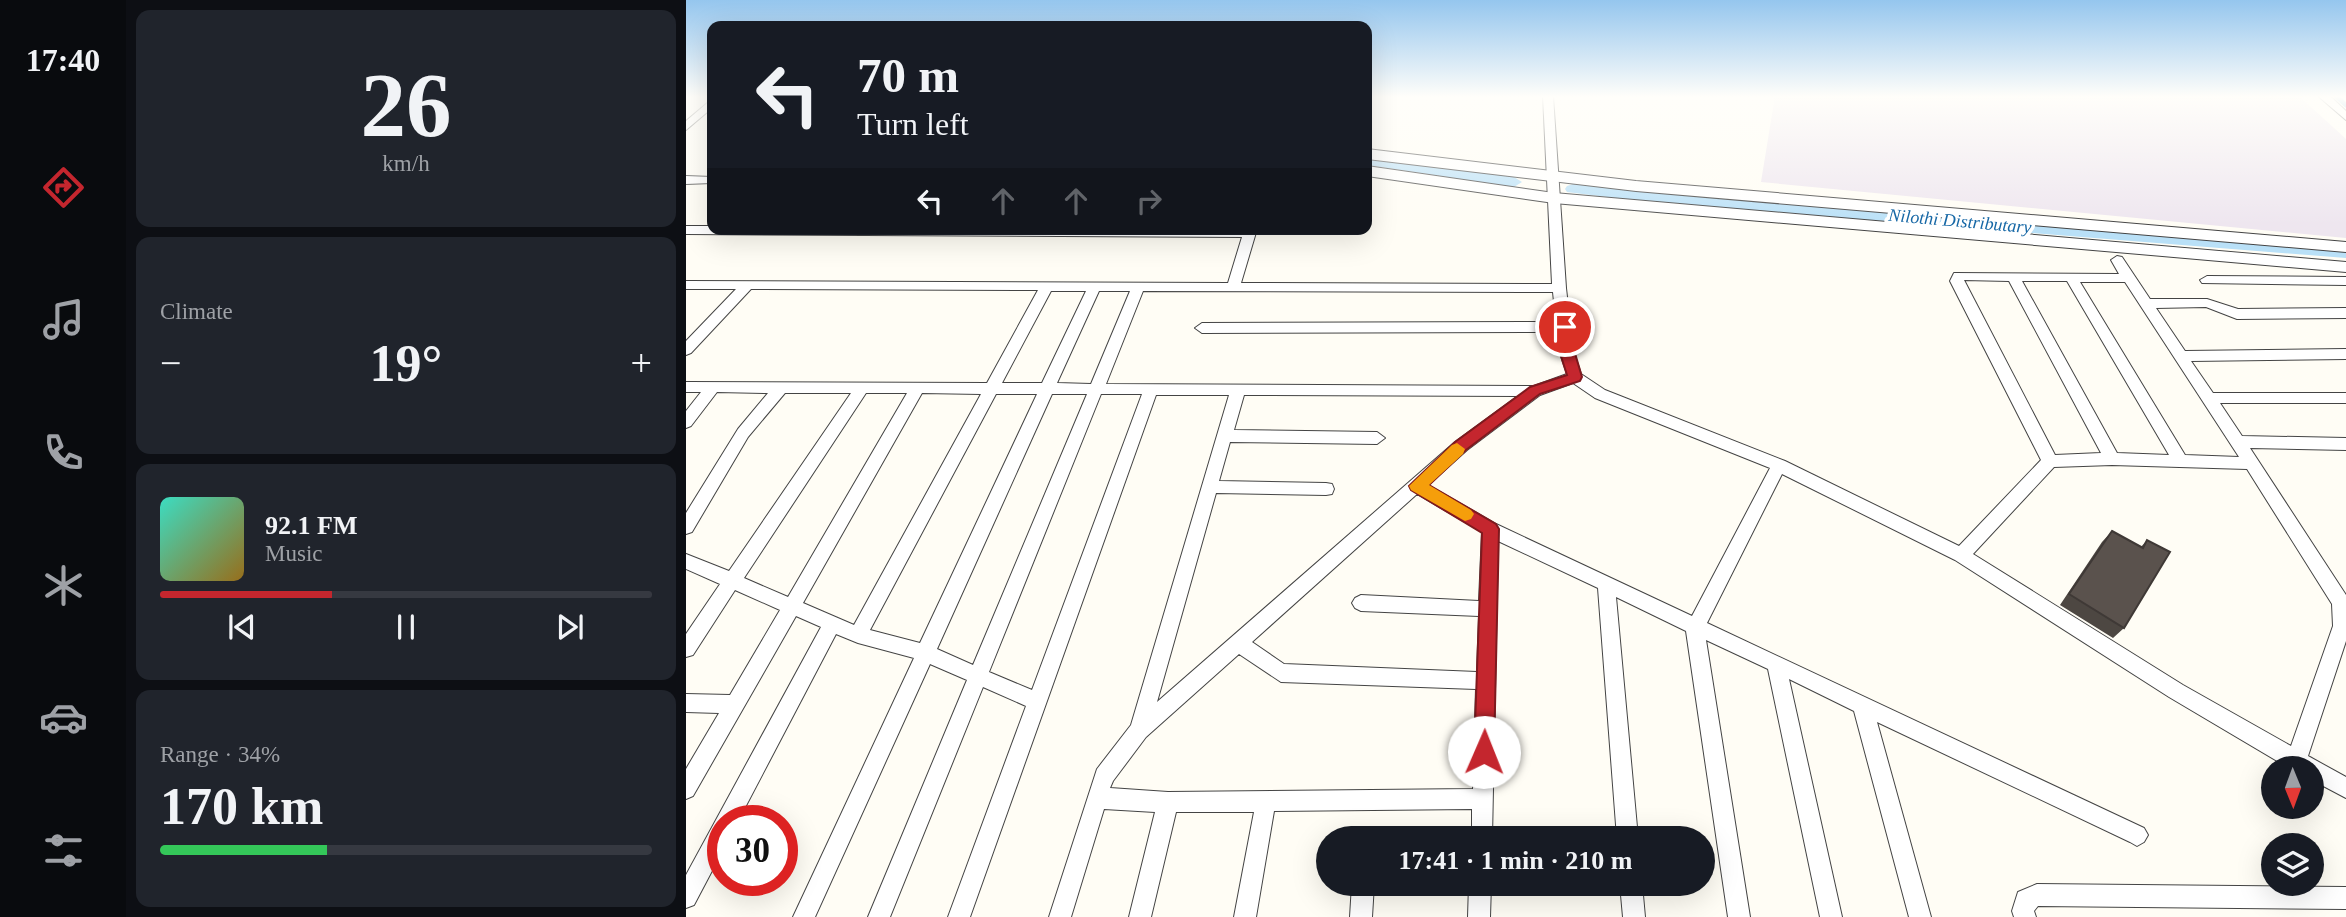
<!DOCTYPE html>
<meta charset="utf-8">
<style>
body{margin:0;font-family:"Times New Roman",serif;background:#20242c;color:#f1f3f6;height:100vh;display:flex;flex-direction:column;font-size:26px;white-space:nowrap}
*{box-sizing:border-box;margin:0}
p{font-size:23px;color:#9ea1a6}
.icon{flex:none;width:38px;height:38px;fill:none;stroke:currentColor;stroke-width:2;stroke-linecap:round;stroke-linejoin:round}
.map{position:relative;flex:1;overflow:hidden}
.details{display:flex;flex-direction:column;gap:10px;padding:10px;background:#0d0f14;width:560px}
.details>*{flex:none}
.hud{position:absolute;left:21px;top:21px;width:665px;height:214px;border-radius:14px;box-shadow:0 7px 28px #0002;background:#171b24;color:#f1f3f6;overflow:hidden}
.needle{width:46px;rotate:179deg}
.tools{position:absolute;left:1575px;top:756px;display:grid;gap:14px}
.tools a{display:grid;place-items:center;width:63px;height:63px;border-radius:50%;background:#171b24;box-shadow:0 7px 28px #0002;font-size:35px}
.speed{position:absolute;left:21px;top:805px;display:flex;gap:14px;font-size:35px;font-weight:700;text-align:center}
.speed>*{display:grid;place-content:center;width:91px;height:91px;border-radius:50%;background:#171b24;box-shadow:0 7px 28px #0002;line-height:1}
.speed .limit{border:10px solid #d22;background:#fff;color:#111}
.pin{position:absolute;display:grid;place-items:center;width:60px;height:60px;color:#fff;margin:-30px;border:4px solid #fff;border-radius:50%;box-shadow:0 2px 7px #0007}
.me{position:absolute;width:77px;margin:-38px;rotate:1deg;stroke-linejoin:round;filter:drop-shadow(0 0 5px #0008)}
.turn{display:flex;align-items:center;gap:24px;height:147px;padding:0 35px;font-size:32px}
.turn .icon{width:91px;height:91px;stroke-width:2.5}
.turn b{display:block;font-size:49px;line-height:60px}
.lanes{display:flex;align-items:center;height:66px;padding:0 35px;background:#0003;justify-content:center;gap:35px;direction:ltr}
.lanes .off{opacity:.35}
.big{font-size:52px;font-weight:700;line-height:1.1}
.details .tile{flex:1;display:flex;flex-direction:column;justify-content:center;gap:10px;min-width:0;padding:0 24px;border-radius:14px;background:#20242c}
.details .dial{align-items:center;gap:0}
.dial b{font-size:91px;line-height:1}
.song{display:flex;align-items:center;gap:21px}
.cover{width:84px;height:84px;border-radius:10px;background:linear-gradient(135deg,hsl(170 70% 55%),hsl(40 70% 35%))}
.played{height:7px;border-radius:4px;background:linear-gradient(90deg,#c4262e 35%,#363941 35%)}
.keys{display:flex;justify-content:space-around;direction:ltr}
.heat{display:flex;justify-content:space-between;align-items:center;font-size:38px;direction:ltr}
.charge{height:10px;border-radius:5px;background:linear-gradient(90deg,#34c759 34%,#363941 0)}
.trip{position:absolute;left:630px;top:826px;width:399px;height:70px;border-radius:35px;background:#171b24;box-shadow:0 7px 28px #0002;font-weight:700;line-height:70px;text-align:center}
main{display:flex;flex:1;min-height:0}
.menu{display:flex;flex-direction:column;width:126px;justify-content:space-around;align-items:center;background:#090b0e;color:#9ea1a6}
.menu .icon{width:49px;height:49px}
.menu .on{color:#c4262e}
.menu b{font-size:32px;color:#f1f3f6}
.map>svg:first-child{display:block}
.industrial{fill:#eee6ef}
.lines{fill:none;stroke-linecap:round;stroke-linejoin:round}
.stream{stroke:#3f96cf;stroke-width:4.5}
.canal{fill:#b9e0f7;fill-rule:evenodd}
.minor-casing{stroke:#444;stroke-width:2}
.tertiary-casing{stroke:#444;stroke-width:2}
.minor{fill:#fff;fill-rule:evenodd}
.tertiary{fill:#fff;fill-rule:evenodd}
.wall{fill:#4d4742}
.building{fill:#5a524d;stroke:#3f3936;stroke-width:2}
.route{fill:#c4262e;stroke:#7f191e;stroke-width:2}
.slow{fill:#f59e0b}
.labels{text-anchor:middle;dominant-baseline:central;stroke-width:7;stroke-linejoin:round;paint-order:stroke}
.far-water-label{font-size:18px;font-style:italic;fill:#1768a6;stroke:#fff}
</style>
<main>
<nav class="menu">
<b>17:40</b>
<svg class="icon on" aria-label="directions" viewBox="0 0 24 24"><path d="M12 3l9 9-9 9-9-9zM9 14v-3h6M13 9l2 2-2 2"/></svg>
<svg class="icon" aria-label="music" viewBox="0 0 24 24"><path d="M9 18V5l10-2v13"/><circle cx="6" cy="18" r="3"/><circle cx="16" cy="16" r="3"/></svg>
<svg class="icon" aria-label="phone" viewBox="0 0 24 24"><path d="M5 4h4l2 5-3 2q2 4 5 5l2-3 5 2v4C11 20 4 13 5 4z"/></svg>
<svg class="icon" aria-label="climate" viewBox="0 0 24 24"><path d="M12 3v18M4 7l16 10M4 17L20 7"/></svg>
<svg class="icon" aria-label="car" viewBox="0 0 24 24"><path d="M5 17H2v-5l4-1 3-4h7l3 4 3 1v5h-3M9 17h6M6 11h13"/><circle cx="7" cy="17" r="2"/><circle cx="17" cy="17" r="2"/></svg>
<svg class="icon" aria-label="filters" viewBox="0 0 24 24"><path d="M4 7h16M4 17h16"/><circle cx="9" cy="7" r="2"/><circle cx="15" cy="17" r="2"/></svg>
</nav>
<section class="details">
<div class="tile dial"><b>26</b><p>km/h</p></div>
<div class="tile"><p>Climate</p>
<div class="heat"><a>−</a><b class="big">19°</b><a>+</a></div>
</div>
<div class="tile">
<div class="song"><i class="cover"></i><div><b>92.1 FM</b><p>Music</p></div></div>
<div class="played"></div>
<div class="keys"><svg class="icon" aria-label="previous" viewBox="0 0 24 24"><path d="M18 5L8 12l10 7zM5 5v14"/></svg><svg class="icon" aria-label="pause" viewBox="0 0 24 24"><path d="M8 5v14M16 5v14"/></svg><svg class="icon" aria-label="next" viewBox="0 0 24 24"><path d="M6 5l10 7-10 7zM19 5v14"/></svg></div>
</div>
<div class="tile"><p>Range · 34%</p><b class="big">170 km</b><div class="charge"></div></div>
</section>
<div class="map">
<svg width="1660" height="917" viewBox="0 0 1660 917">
<rect width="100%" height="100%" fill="#fffdf5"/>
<!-- industrial -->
<path class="industrial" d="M1089,96H1613L1660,139V238L1075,182Z"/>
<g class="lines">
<!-- stream -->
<path class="stream" d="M1650,96L1660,105"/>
<!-- canal -->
<path class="canal" d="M681,155L828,177L836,182L828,187L681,165Z
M887,184L968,193L1660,248V258L968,203L881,192L879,189L881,186Z"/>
<!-- minor casing -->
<g class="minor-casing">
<path id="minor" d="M857,96H867L880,288L887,350L895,374L919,390L1099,461L1273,546L1355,460L1264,281L1268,273L1433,274L1425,260L1431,256L1436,257L1464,299H1521L1552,309L1660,308V318L1551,319L1520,307L1470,308L1499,351L1660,349V359L1505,361L1527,393H1660V403H1534L1556,436L1660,438V450L1564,448L1660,595V641L1622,756L1660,777V798L1626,780V768H1603L1483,697L1269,560L1096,474L1021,623L1458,828L1462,835L1458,842L1451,846L1444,842L1191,722L1245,917H1223L1168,711L1103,679L1156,917H1134L1082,669L1020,640L1064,917H1042L1000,631L930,597L952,838H931L912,588L812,541L806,838H786V809L588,811L570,917H548L568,812H490L465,917H443L469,812L418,809L385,917H363L411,769L445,725L543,395H470L284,917H262L340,706L297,687L204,917H182L281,680L244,664L129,917H107L228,658L172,643L150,634L52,821H37V850L8,905L0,908V875L135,627L110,616L7,796L0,799V769L33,713L0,712V694L44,695L94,610L49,590L7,655L0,657V634L34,584L0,569V554L43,571L165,393H99L62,437L6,532L0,534V513L52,429L82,393L31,392L5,426L0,428V411L15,392H0V382L301,383L352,290L65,289L5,353L0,355V341L50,289H0V281L542,283L556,237L0,234V226H26V229H571L555,283L866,284ZM1278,280L1323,281L1415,453L1369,455ZM1336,281H1381L1483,455L1431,453ZM1394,282H1439L1553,457L1499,455ZM365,291H400L356,383H316ZM413,291H444L405,384L371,383ZM457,291L867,292L870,322L516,323L509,328L516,333L871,332L873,350L881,374L848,386L420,384ZM887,383L909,398L1084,468L1006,616L810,524L742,485L781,450L854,395ZM180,393H221L102,597L58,578ZM236,393L295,394L168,625L117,603ZM310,394H351L234,643L184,630ZM366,394H401L287,665L251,649ZM415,394H456L346,690L303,672ZM558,395L832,396L769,442L471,702L530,493L640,495L646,494L648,489L646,484L640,483L533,481L544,442L691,444L699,438L691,432L548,430ZM1426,465L1561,469L1646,604L1647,626L1605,746L1497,685L1287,554L1368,467ZM731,494L796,532L793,601L675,595L669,598L666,603L669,608L675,611L793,616L791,672L598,664L566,642ZM553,654L595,682L790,689L787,789L482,792L424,788L427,781L460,737Z
M1632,96H1644L1660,111V120Z
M26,99V108L0,130V121Z
M0,176L26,177V183L0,184Z
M1521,276L1660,277V285L1516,283L1514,280Z
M666,884H688L686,917H664Z
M783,884H805L804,917H782Z
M934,884H956L959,917H937Z
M1351,884L1660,887V909L1352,906L1348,911L1350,917H1328L1326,911L1332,892Z"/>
</g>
<!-- tertiary casing -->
<g class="tertiary-casing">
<path id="tertiary" d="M681,149L950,181L1660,242V252L950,191L681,159Z
M681,166L868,193L1660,262V272L868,203L681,176Z"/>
</g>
<!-- minor -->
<use href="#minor" class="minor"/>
<!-- tertiary -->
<use href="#tertiary" class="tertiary"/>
</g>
<!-- wall -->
<path class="wall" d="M1426,531L1455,547L1461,540L1438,628L1427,638L1374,605L1416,542Z"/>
<!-- building -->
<path class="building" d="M1426,531L1457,548L1461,540L1484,552L1438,628L1383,594Z"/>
<!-- sky -->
<linearGradient id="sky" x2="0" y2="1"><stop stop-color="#95c6ee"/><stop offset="0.43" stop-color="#fffefa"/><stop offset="1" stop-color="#fffefa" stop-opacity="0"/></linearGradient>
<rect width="1660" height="225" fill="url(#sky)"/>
<!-- route -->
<path class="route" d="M879,323L886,327L888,350L896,377L894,381L854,394L780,450L743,485L810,524L813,529L808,752L805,759L798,762L791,759L788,752L796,533L725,490L723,486L769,442L844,387L881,375L873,350L872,327Z"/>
<!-- slow -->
<path class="slow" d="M771,443L779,449L777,454L743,485L785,510L788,514L785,519L779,521L725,490L723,486L766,445Z"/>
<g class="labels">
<!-- far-water labels -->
<g class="far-water-label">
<text transform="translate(1274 221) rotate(5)">Nilothi Distributary</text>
</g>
</g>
</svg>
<div class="tools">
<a><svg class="needle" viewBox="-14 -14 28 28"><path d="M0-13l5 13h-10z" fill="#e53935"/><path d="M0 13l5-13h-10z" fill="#9ea1a6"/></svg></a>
<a><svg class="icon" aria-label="layers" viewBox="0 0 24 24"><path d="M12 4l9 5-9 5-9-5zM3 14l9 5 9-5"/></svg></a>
</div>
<div class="speed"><div class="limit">30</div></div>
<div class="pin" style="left:879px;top:327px;background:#d93025"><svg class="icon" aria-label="arrive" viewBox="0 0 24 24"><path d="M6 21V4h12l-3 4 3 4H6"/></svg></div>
<svg class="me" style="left:798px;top:752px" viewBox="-20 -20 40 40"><circle r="19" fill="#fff"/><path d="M0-13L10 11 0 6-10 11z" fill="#c4262e"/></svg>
<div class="trip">17:41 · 1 min · 210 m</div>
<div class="hud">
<div class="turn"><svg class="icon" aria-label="left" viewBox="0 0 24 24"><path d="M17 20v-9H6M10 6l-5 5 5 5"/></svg><div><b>70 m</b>Turn left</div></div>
<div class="lanes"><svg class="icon" aria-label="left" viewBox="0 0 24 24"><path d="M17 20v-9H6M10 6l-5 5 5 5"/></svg><svg class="icon off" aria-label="ahead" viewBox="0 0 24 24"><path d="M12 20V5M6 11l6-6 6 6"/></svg><svg class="icon off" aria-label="ahead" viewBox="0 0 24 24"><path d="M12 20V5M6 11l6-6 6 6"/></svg><svg class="icon off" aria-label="right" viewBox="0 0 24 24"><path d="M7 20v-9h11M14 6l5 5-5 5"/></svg></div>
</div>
</div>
</main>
